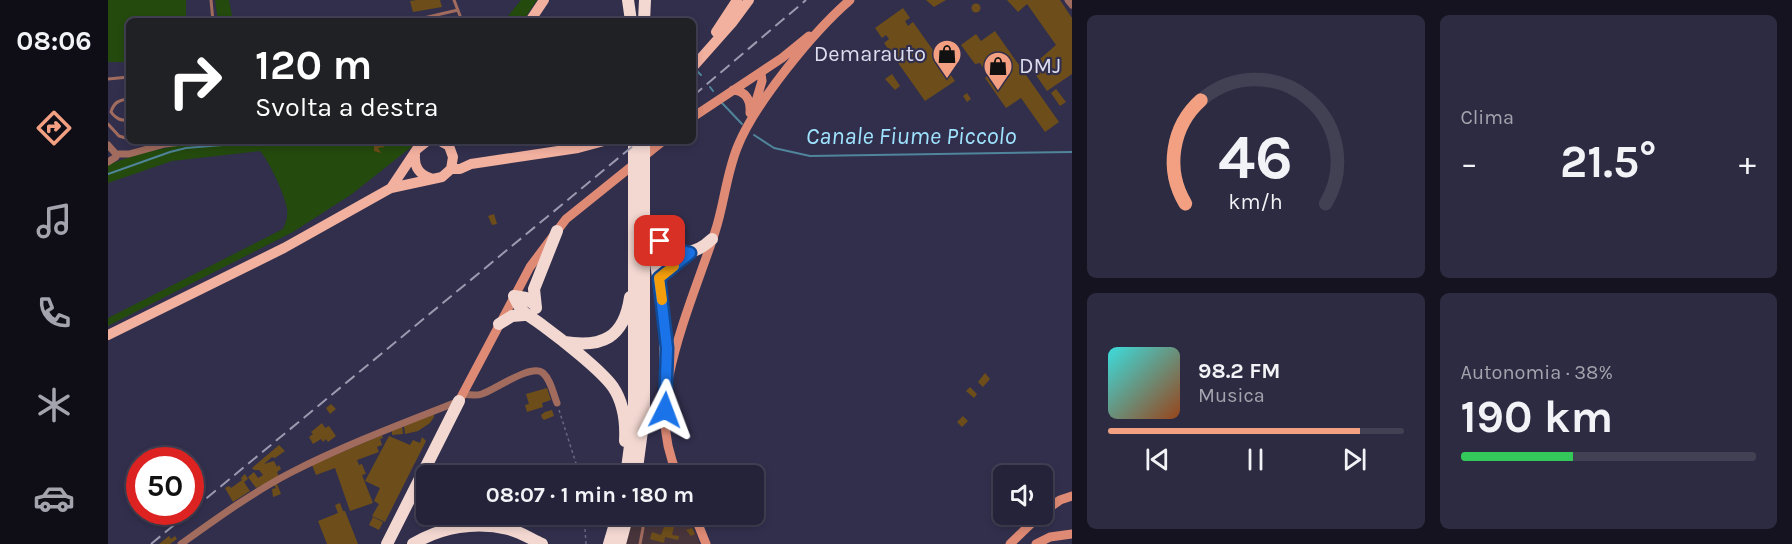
<!DOCTYPE html>
<html lang="it">
<meta charset="utf-8">
<style>
body{margin:0;font-family:Karla,sans-serif;background:#2d2b41;color:#f1f3f6;height:100vh;display:flex;flex-direction:column;font-size:22px;white-space:nowrap}
*{box-sizing:border-box;margin:0}
p{font-size:20px;color:#a3a4ae}
.icon{flex:none;width:33px;height:33px;fill:none;stroke:currentColor;stroke-width:2;stroke-linecap:round;stroke-linejoin:round}
.map{position:relative;flex:1;overflow:hidden}
.side{display:flex;flex-direction:column;gap:15px;padding:15px;background:#14131f;width:720px}
.side>*{flex:none}
.hud{position:absolute;left:18px;top:18px;width:570px;height:126px;border-radius:9px;box-shadow:0 3px 9px #0003,0 0 0 2px #424053;background:#202124;color:#fff;overflow:hidden}
.fabs{position:absolute;left:885px;top:465px;display:grid;gap:12px}
.fabs a{display:grid;place-items:center;width:60px;height:60px;border-radius:9px;background:#252339;box-shadow:0 3px 9px #0003,0 0 0 2px #424053;font-size:30px}
.speed{position:absolute;left:18px;top:447px;display:flex;gap:12px;font-size:30px;font-weight:700;text-align:center}
.speed>*{display:grid;place-content:center;width:78px;height:78px;border-radius:50%;background:#252339;box-shadow:0 3px 9px #0003,0 0 0 2px #424053;line-height:1}
.speed .limit{border:9px solid #d22;background:#fff;color:#111}
.pin{position:absolute;display:grid;place-items:center;width:51px;height:51px;color:#fff;margin:-26px;border-radius:12px;box-shadow:0 3px 9px #0006}
.me{position:absolute;width:66px;margin:-33px;rotate:3deg;stroke-linejoin:round;filter:drop-shadow(0 0 4px #0008)}
.turn{display:flex;align-items:center;gap:21px;height:126px;padding:0 30px;font-size:27px}
.turn .icon{width:78px;height:78px;stroke-width:2.5}
.turn b{display:block;font-size:42px;line-height:51px}
.big{font-size:45px;font-weight:700;line-height:1.1}
.side .card{flex:1;display:flex;flex-direction:column;justify-content:center;gap:9px;min-width:0;padding:0 21px;border-radius:9px;background:#2d2b41}
.side .dial{align-items:center;gap:0}
.dial svg{height:156px;overflow:visible;fill:none;stroke:#424053;stroke-width:7;stroke-linecap:round;text-anchor:middle}
.dial text{fill:#f1f3f6;stroke:none}
.song{display:flex;align-items:center;gap:18px}
.cover{width:72px;height:72px;border-radius:9px;background:linear-gradient(135deg,hsl(180 70% 55%),hsl(20 70% 35%))}
.played{height:6px;border-radius:3px;background:linear-gradient(90deg,#f2a081 85%,#424053 85%)}
.keys{display:flex;justify-content:space-around;direction:ltr}
.heat{display:flex;justify-content:space-between;align-items:center;font-size:33px;direction:ltr}
.charge{height:9px;border-radius:4px;background:linear-gradient(90deg,#34c759 38%,#424053 0)}
.side .tiles{flex:1;display:grid;gap:15px;grid-template-columns:repeat(2,1fr)}
.trip{position:absolute;left:308px;top:465px;width:348px;height:60px;border-radius:9px;background:#252339;box-shadow:0 3px 9px #0003,0 0 0 2px #424053;font-weight:700;line-height:60px;text-align:center}
main{display:flex;flex:1;min-height:0}
.tabs{display:flex;flex-direction:column;width:108px;justify-content:space-around;align-items:center;background:#0f0e17;color:#a3a4ae}
.tabs .icon{width:42px;height:42px}
.tabs .current{color:#f2a081}
.tabs b{font-size:27px;color:#f1f3f6}
.map>svg:first-child{display:block}
.industrial{fill:#48353c}
.green{fill:#244a0e}
.lines{fill:none;stroke-linecap:round;stroke-linejoin:round}
.stream{stroke:#50859b;stroke-width:2}
.building{fill:#6d4e1a}
.path{stroke:#686780;stroke-width:1.5;stroke-dasharray:3 3;stroke-linecap:butt}
.lane{stroke:#a16c5e;stroke-width:3}
.street{stroke:#a16c5e;stroke-width:7}
.secondary{stroke:#de8a75;stroke-width:9}
.primary{stroke:#f2b09f;stroke-width:10}
.highway{stroke:#f3d8d1;stroke-width:12}
.rail{stroke:#9b9ab0;stroke-width:2;stroke-dasharray:12 6;stroke-linecap:butt}
.route-casing{stroke:#114b97;stroke-width:15}
.route{stroke:#1a73e8;stroke-width:10}
.slow{stroke:#f59e0b;stroke-width:10}
.labels{text-anchor:middle;dominant-baseline:central;stroke-width:4.5;stroke-linejoin:round;paint-order:stroke}
.poi-label{font-size:22px;fill:#ddddef;stroke:#312f4c;text-anchor:end}
.water-label{font-size:24px;font-style:italic;fill:#9fe3fe;stroke:#312f4c}
</style>
<main>
<nav class="tabs">
<b>08:06</b>
<svg class="icon current" aria-label="directions" viewBox="0 0 24 24"><path d="M12 3l9 9-9 9-9-9zM9 14v-3h6M13 9l2 2-2 2"/></svg>
<svg class="icon" aria-label="music" viewBox="0 0 24 24"><path d="M9 18V5l10-2v13"/><circle cx="6" cy="18" r="3"/><circle cx="16" cy="16" r="3"/></svg>
<svg class="icon" aria-label="phone" viewBox="0 0 24 24"><path d="M5 4h4l2 5-3 2q2 4 5 5l2-3 5 2v4C11 20 4 13 5 4z"/></svg>
<svg class="icon" aria-label="climate" viewBox="0 0 24 24"><path d="M12 3v18M4 7l16 10M4 17L20 7"/></svg>
<svg class="icon" aria-label="car" viewBox="0 0 24 24"><path d="M5 17H2v-5l4-1 3-4h7l3 4 3 1v5h-3M9 17h6M6 11h13"/><circle cx="7" cy="17" r="2"/><circle cx="17" cy="17" r="2"/></svg>
</nav>
<div class="map">
<svg width="964" height="544" viewBox="0 0 964 544">
<rect width="100%" height="100%" fill="#312f4c"/>
<!-- industrial -->
<path class="industrial" d="M526,514L580,515L592,544H517Z"/>
<!-- green -->
<path class="green" d="M0,0H78V21H21V62H0Z
M107,0H121L125,21H110Z
M413,0H429L415,21H396Z
M107,141H311L244,194L185,232L0,326V318L175,229C178,222 180,217 179,209C177,195 161,161 152,151L64,161L0,183V165C35,151 70,144 107,141Z"/>
<g class="lines">
<!-- stream -->
<path class="stream" d="M589,71L593,75
M602,87L605,91
M614,103L634,124
M646,135L666,148L702,156L964,152
M0,174L62,152L78,148L164,141"/>
</g>
<!-- building -->
<path class="building" d="M308,0H332L334,7L305,12L302,1Z
M818,0H838L826,7Z
M899,0H952L964,18V74L939,91L923,68L933,61L932,59L948,45L919,4L910,12Z
M863.5 8a4.5 4.5 0 1 1 9 0a4.5 4.5 0 1 1-9 0Z
M795,8L802,18L797,21L800,26L805,22L847,81L817,101L776,43L781,39L778,35L774,38L767,28Z
M887,31L951,122L937,132L913,98L898,108L877,78L880,75L872,63L867,64L853,45L868,34L873,41Z
M758,49L767,59L762,64L753,54Z
M784,74L792,86L787,90L777,79Z
M948,89L958,102L952,106L943,93Z
M859,93L863,99L859,102L855,96Z
M266,141H276V147L270,148L273,153L266,151Z
M386,214L389,224L384,225L380,216Z
M877,373L882,379L875,387L870,382Z
M862,387L869,394L866,398L858,391Z
M439,388L443,400L434,403L435,407L419,412L417,405L421,404L418,394Z
M223,404L228,409L222,414L218,408Z
M444,410L446,416L436,420L434,418L433,415L437,412Z
M326,413V417L322,423L310,431L297,434L296,426Z
M855,416L860,421L854,427L849,422Z
M214,423L217,428L221,426L228,436L220,442L218,439L215,442L213,439L205,444L201,437L205,434L203,432Z
M294,426L295,434L284,435V431Z
M274,435L275,438L272,439L274,445L269,447L271,452L249,460L251,465L254,464L258,474L254,475L265,503L242,511L227,468L208,475L204,465Z
M281,436L302,445L305,440L312,443L314,437L318,441L277,522L264,516L271,504L266,501L272,488L257,481Z
M171,445L177,451L167,458L164,457L156,464L166,461L169,467L171,465L173,469L169,472L171,477L148,488L140,477L146,472L150,478L155,475L151,470H146L144,468Z
M137,474L140,479L136,482L142,491L125,502L117,488L121,486L123,488L134,480L133,478Z
M169,484L173,494L165,497L164,489L168,488L166,485Z
M232,503L235,511H237L250,544H219L210,521L230,513L227,505Z
M561,514L569,515L564,535L571,536L570,540L557,537L556,543L542,539L544,532L553,535Z
M265,517L275,522L271,530L261,525Z
M584,528L587,534L583,536L578,530Z
M61,536L63,539L67,536L69,539L62,544H51Z"/>
<g class="lines">
<!-- path -->
<path class="path" d="M451,410L472,476
M478,544L477,529L479,514"/>
<!-- lane -->
<path class="lane" d="M103,0L105,21
M346,0L354,21
M307,20L350,10
M0,79L21,77
M21,99C11,100 6,102 3,112C8,119 13,121 21,120
M0,124L11,136L21,139
M553,277L577,256
M532,544L535,528L534,514"/>
<!-- street -->
<path class="street" d="M960,0L964,5
M0,145L8,154
M8,154H21L57,144L83,141
M0,162L8,157V154
M355,394C361,395 368,396 374,394C387,390 423,363 435,373C443,380 445,393 449,403
M73,544C108,519 145,492 184,472C237,445 293,424 349,402"/>
<!-- secondary -->
<path class="secondary" d="M625,90C638,91 643,100 642,113
M644,115L654,81L653,73
M585,117L674,58L701,36
M561,376C571,327 591,280 607,232C616,205 618,176 629,148C646,104 706,31 742,0
M559,390C554,419 558,449 570,476
M351,401L422,267L458,219L555,141
M934,513L952,500L964,496
M586,514L598,544
M902,544L933,514
M928,544L942,537L964,534"/>
<!-- primary -->
<path class="primary" d="M422,21L436,0
M608,32L629,0
M585,67L624,23L641,0
M307,155C306,167 311,174 322,178
M343,169H352L363,164L470,148L496,141
M283,188L309,149L319,141
M0,335L176,248L283,188L334,177L343,169L345,157L341,146L332,141"/>
<!-- highway -->
<path class="highway" d="M520,0L523,21
M536,21L537,0
M542,224L557,323L558,394
M546,232C562,256 583,259 604,239
M427,305L418,298L406,296C414,315 420,314 434,325C453,339 493,370 505,387C515,402 518,423 517,441
M428,308L426,289L449,231
M391,324L404,316L416,315
M456,342C494,348 516,338 522,297
M518,476L526,415V141
M528,476L536,416V141
M279,544L351,401
M305,544C333,527 368,521 400,529C411,531 423,539 434,544
M501,544L510,514
M512,544L520,514"/>
<!-- rail -->
<path class="rail" d="M585,96L698,0
M43,544L531,141"/>
</g>
<g class="lines">
<!-- route casing -->
<g class="route-casing">
<path id="route" d="M552,241L563,249L582,253L551,278L559,348L557,410"/>
</g>
<!-- route -->
<use href="#route" class="route"/>
<!-- slow -->
<path class="slow" d="M554,300L551,278L566,266"/>
</g>
<!-- icons -->
<defs>
<g id="shop-pin" transform="scale(1.5)"><path d="M0 17L-7.5 6A9.5 9.5 0 1 1 7.5 6Z" fill="#f2a081" stroke="#312f4c"/><path d="M-5-2.5h2.3a2.7 3.5 0 0 1 5.4 0H5L5.5 6h-11ZM-1.5-2.5h3a1.5 2.3 0 0 0-3 0Z" fill="#111"/></g>
</defs>
<g fill-rule="evenodd">
<use href="#shop-pin" x="839" y="54"/>
<use href="#shop-pin" x="890" y="66"/>
</g>
<g class="labels">
<!-- poi labels -->
<g class="poi-label">
<text x="818" y="54">Demarauto</text>
<text x="911" y="66" text-anchor="start">DMJ</text>
</g>
<!-- water labels -->
<g class="water-label">
<text x="803" y="136">Canale Fiume Piccolo</text>
</g>
</g>
</svg>
<div class="fabs">
<a><svg class="icon" aria-label="sound" viewBox="0 0 24 24"><path d="M4 9h4l5-4v14l-5-4H4zM17 9q2 3 0 6"/></svg></a>
</div>
<div class="speed"><div class="limit">50</div></div>
<div class="pin" style="left:552px;top:241px;background:#d93025"><svg class="icon" aria-label="arrive" viewBox="0 0 24 24"><path d="M6 21V4h12l-3 4 3 4H6"/></svg></div>
<svg class="me" style="left:557px;top:410px" viewBox="-20 -20 40 40"><path d="M0-17L14 15 0 8-14 15z" fill="#1a73e8" stroke="#fff" stroke-width="4"/></svg>
<div class="trip">08:07 · 1 min · 180 m</div>
<div class="hud">
<div class="turn"><svg class="icon" aria-label="right" viewBox="0 0 24 24"><path d="M7 20v-9h11M14 6l5 5-5 5"/></svg><div><b>120 m</b>Svolta a destra</div></div>
</div>
</div>
<section class="side">
<div class="tiles">
<div class="card dial"><svg viewBox="0 0 100 80">
<path d="M14 69A42 42 0 1 1 86 69"/>
<path d="M14 69A42 42 0 0 1 22 16" stroke="#f2a081"/>
<text x="50" y="56" font-size="32" font-weight="700">46</text>
<text x="50" y="72" font-size="11">km/h</text>
</svg></div>
<div class="card"><p>Clima</p>
<div class="heat"><a>−</a><b class="big">21.5°</b><a>+</a></div>
</div>
<div class="card">
<div class="song"><i class="cover"></i><div><b>98.2 FM</b><p>Musica</p></div></div>
<div class="played"></div>
<div class="keys"><svg class="icon" aria-label="previous" viewBox="0 0 24 24"><path d="M18 5L8 12l10 7zM5 5v14"/></svg><svg class="icon" aria-label="pause" viewBox="0 0 24 24"><path d="M8 5v14M16 5v14"/></svg><svg class="icon" aria-label="next" viewBox="0 0 24 24"><path d="M6 5l10 7-10 7zM19 5v14"/></svg></div>
</div>
<div class="card"><p>Autonomia · 38%</p><b class="big">190 km</b><div class="charge"></div></div>
</div>
</section>
</main>
